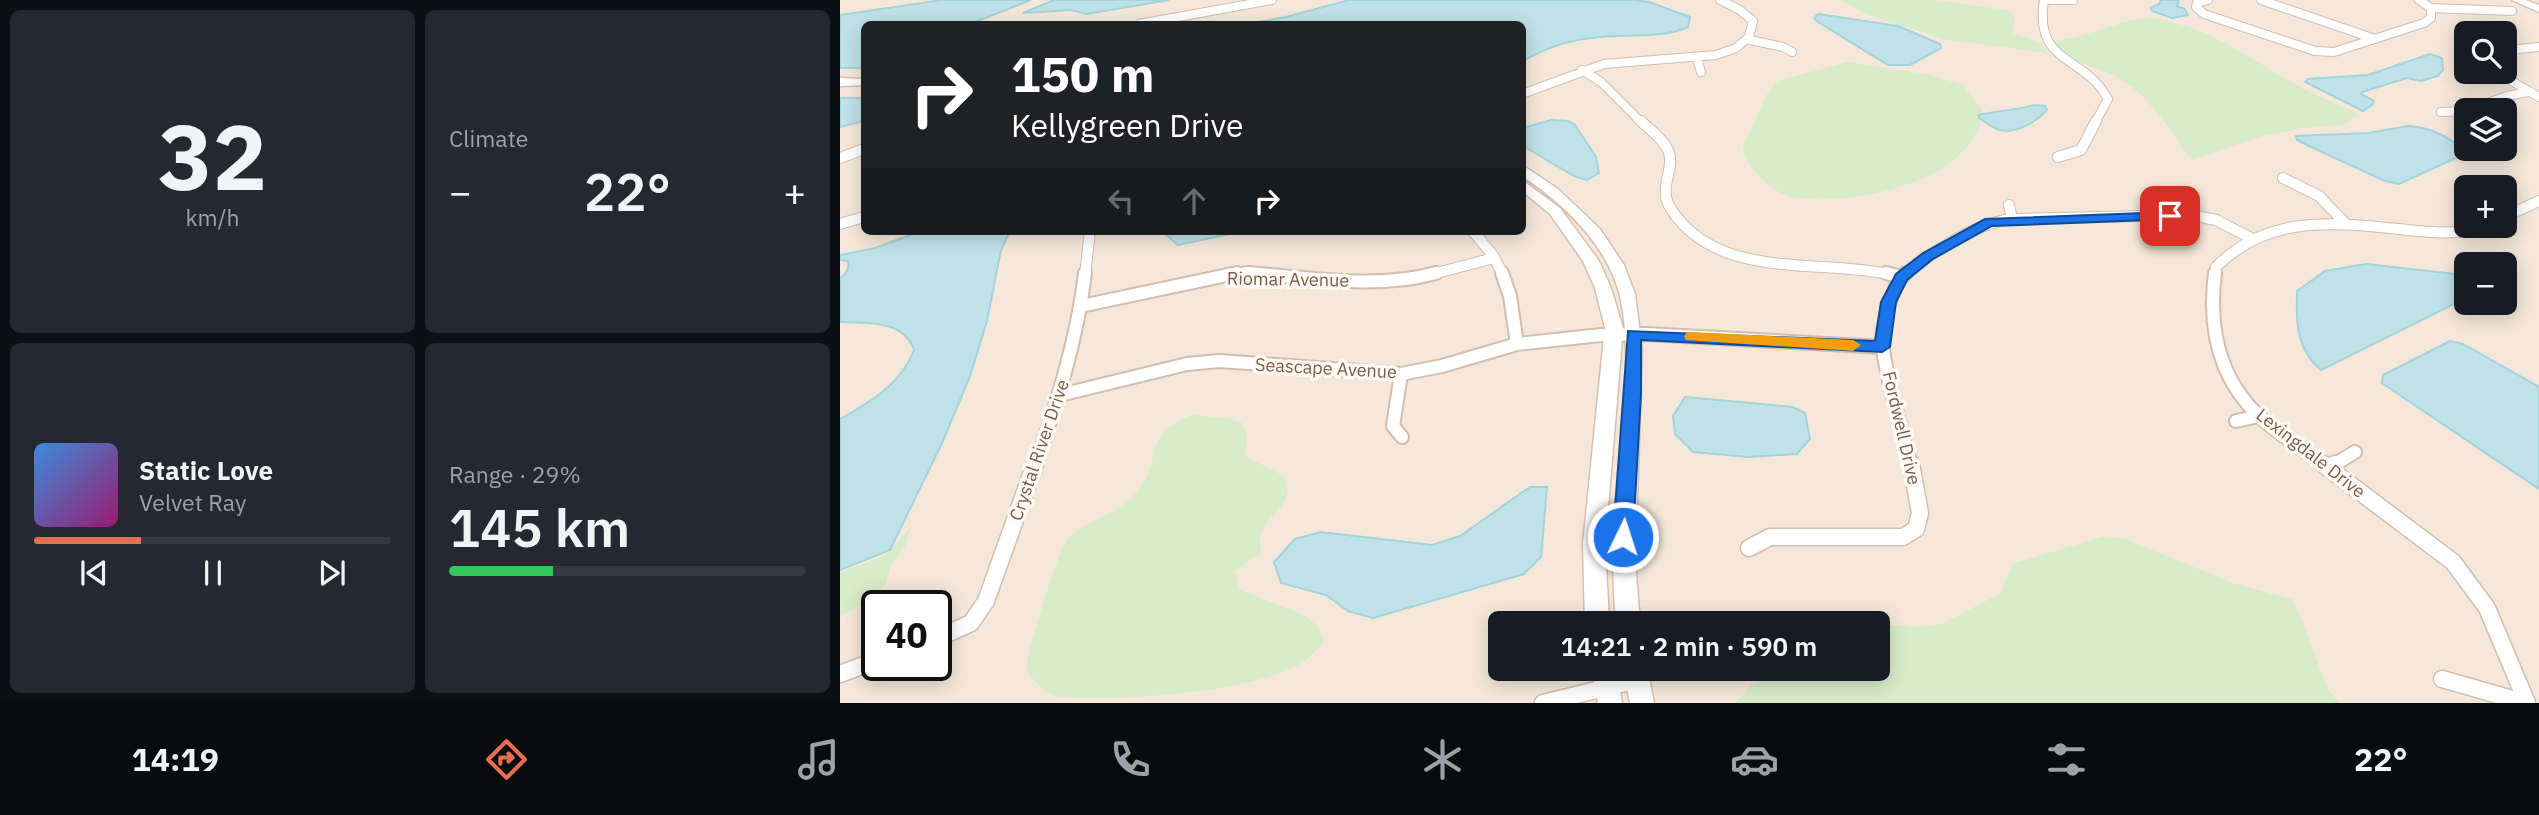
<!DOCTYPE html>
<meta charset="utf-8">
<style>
body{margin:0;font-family:"IBM Plex Sans",sans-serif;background:#242831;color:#f1f3f6;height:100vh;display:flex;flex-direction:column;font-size:26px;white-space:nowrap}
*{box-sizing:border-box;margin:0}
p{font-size:23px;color:#9ea1a6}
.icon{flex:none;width:38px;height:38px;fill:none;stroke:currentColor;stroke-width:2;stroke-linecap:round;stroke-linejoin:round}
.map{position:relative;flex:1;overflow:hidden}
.drawer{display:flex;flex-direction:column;gap:10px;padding:10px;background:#0d0f14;width:840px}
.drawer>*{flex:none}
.banner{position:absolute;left:21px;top:21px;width:665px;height:214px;border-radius:10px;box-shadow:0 4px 18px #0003;background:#202124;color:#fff;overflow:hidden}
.controls{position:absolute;left:1614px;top:21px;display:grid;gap:14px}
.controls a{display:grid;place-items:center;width:63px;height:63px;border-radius:10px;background:#171b24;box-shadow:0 4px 18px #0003;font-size:35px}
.speed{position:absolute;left:21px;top:590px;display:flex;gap:14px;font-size:35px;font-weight:700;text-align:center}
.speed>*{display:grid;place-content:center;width:91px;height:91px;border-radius:50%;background:#171b24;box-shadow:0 4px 18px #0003;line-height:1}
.speed .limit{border:4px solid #111;border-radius:10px;background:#fff;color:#111}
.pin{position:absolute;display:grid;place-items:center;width:60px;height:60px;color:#fff;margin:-30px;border-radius:14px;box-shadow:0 4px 10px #0006}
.me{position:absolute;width:77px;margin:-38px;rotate:4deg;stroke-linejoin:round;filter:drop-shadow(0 0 5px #0008)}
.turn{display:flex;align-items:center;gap:24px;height:147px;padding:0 35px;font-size:32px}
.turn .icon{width:91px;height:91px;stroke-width:2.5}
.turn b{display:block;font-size:49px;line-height:60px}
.lanes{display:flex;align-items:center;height:66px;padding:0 35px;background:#0003;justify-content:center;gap:35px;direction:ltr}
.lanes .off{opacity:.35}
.big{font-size:52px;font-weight:600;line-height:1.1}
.drawer .card{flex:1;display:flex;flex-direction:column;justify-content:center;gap:10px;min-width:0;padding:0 24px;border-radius:10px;background:#242831}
.drawer .dial{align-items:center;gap:0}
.dial b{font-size:91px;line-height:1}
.song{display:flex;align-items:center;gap:21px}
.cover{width:84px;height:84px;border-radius:10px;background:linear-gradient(135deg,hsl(210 70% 55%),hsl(320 70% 35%))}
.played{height:7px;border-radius:4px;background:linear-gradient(90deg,#e76f51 30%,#363941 30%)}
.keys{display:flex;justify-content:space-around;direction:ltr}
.heat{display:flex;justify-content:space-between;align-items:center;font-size:38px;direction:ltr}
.charge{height:10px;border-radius:5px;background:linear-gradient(90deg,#34c759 29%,#363941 0)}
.drawer .tiles{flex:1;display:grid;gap:10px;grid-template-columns:repeat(2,1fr)}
.trip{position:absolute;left:648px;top:611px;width:402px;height:70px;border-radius:10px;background:#171b24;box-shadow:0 4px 18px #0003;font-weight:600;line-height:70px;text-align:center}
.dock{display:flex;height:112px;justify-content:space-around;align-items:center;background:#090b0e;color:#9ea1a6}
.dock .icon{width:49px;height:49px}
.dock .selected{color:#e76f51}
.dock b{font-size:32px;color:#f1f3f6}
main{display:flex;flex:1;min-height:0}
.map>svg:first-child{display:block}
.residential{fill:#f5e8da;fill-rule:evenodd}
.green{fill:#d8ecc9}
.water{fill:#bfe3e8;stroke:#a5d3da;stroke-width:2}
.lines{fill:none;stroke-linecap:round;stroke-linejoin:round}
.street-far3-casing{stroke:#d1beb0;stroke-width:10}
.street-far2-casing{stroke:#d1beb0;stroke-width:12}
.street-far1-casing{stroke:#d1beb0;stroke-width:16}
.street-casing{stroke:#d1beb0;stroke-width:19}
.secondary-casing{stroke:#d6c0b0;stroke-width:3}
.street-far3{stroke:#fff;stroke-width:8}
.street-far2{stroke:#fff;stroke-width:10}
.street-far1{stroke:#fff;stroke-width:12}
.street{stroke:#fff;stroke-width:16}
.secondary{fill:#fff;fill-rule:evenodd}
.route{fill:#1a73e8;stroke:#114b97;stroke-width:2}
.slow{fill:#f59e0b}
.labels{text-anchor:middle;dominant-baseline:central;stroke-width:7;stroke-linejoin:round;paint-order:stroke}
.street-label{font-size:18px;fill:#7a5c4d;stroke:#fffaf3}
</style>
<main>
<section class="drawer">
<div class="tiles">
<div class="card dial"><b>32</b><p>km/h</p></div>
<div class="card"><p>Climate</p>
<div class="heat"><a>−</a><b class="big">22°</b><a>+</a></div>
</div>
<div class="card">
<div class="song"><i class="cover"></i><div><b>Static Love</b><p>Velvet Ray</p></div></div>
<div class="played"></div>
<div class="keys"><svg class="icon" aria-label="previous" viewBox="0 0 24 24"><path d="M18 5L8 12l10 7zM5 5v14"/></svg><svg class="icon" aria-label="pause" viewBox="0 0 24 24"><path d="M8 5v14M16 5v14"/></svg><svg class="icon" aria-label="next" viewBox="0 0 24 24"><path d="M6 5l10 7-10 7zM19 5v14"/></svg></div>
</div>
<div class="card"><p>Range · 29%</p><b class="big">145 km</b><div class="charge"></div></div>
</div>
</section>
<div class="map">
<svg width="1699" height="703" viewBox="0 0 1699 703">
<rect width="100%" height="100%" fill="#fdf6ec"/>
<!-- residential -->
<path class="residential" d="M0,0H1699V703H0ZM24,24H682V231H24ZM1626,33H1664V72H1626ZM1626,110H1664V149H1626ZM1626,187H1664V226H1626ZM1626,264H1664V303H1626ZM37,606H96V665H37ZM660,623H1038V668H660Z"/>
<!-- green -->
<path class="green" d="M999,0H1096L1166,10L1175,15L1173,33L1200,42L1208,53L1107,40L1028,15Z
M1308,18C1365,23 1411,60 1460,87C1479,97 1500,105 1520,114L1501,125L1465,128L1422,136L1352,160C1330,131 1308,93 1275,76C1255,66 1225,62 1214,41C1246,38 1275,21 1308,18Z
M1008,62L1091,75L1123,85L1142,109C1139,182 1009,208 952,197C937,194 922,181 913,169C908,163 902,155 903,145C904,139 910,132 913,126C920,111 925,90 940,80Z
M353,415L386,418L401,422L407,435L405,456L444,476C456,510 428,510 420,536C419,541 421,548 421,553L395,571L400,590L466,616L477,626L484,642C478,648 472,656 465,661C420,693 264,703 214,696C203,692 194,679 186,671L188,655C195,633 218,544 232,534C252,520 280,512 296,493C326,460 298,434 353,415Z
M72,525L65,546L50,567L46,585L27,601L0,617V572L47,555Z
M1264,536L1285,539L1393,583L1454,600L1488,690L1500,703H896L925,669L1038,668V624L1079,627L1104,623L1161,593L1172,564Z"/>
<!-- water -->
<path class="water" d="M102,0H191L130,24H24V68H0V15Z
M214,0H329L247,14L231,10L183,13Z
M509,0H793L809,2L850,17L848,27C821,39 789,34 760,37C732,39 707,47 683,61L682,24H407L446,17Z
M1321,0H1339L1337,6L1345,9L1348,15L1332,18L1312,11L1311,8L1319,4Z
M978,14L1058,26L1100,44L1101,48L1070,65H1048L978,22L974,18Z
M1590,54L1602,58L1603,70L1598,76L1581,81L1567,78L1522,92L1521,94L1534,101L1532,105L1523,111L1465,82L1468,79L1528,75Z
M0,98H24V121L0,127Z
M1194,105L1205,106L1207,110C1197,121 1177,134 1160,130C1153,128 1145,122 1139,118V115C1157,110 1176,111 1194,105Z
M711,120L728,121L735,125L756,157L759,173L747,180L734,176L683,146V128Z
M1568,126C1590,127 1611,138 1627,153L1559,184L1545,181L1469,146L1457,140L1456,136L1528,133Z
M81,231H170L161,250L147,321L130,376L103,441L50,550L0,570V419C31,402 61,384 74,350C64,320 28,323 0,322V278C6,274 10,269 8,261L0,260V255L35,248Z
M327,231H404L338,245L326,235Z
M1526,264L1624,275L1626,298L1481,370C1456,349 1456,322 1457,291L1485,271Z
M1610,341L1623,344L1699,387V489L1542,383L1543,375Z
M845,397L953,407L965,413L970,439L957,454L908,457L853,452L835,434L833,416Z
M690,487H707L701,557L684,574L533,618L508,611L486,595L441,583L434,562L455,539L481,532L592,545L620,536Z"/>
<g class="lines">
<!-- street-far3 casing -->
<g class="street-far3-casing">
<path id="street-far3" d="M1204,0C1194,66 1243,53 1268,99L1255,123
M1204,0H1233
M1368,0L1357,3L1356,7L1364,14L1475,51L1494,52L1584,23L1591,18V8L1579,0
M1421,0L1535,39
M1591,8L1672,11
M299,24L432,0
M910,40L943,47L952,52
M1664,55L1678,49L1699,47
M857,59L861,72
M742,70L761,82L802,123
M1656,72L1699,97
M682,94L764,64L876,55L896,48L909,37L913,21L900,10L880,0
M1627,110L1667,96L1688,92
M1601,112L1626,111"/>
</g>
<!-- street-far2 casing -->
<g class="street-far2-casing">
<path id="street-far2" d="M801,121C810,130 825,140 829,153C835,170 817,188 831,209C878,282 982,258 1053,275
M1218,157L1241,150L1256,121
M0,158L24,149
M1443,178L1479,196L1506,224
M1169,205L1172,219
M1664,217L1699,201
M0,224L24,217
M633,231L654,257L663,275
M245,275L250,231
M389,275L399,273L435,275
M589,275L654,258
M1063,275C1095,251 1132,224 1172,219L1351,215L1376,220L1411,238
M1375,275L1376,267C1427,215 1491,222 1559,229C1588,232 1616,236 1644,226"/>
</g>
<!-- street-far1 casing -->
<g class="street-far1-casing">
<path id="street-far1" d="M406,273C468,277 535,290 596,273
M662,273L670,296L677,344
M1046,273L1061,277
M1066,273C1051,285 1040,331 1043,349C1048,388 1062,428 1071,466
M1375,273C1368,327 1378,378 1420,417C1440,435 1464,450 1485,466
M241,306L397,273
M561,374L553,426L562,437
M220,395L347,364L379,361L561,374L602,366L677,344L761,335L806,334L1042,347
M1396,421L1419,416
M195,466C217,403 237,340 245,273
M1492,466L1515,452"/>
</g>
<!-- street casing -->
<g class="street-casing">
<path id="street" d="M1483,464L1613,562L1647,608L1687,703
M1488,468L1495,464
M909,548L930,537H1063L1076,529L1080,513L1071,464
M96,639L131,623L146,601L195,464
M0,674L37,660
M1602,679L1686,703
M703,703L797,680"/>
</g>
<!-- secondary casing -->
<g class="secondary-casing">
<path id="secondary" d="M1672,0H1686L1699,5V12Z
M0,78L24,79V85L0,86Z
M682,165L718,189L760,229L784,265L795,294L802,350L795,560L800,623H776C772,580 773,538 776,495C781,436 796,338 776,283C759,237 722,203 682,176Z
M682,180L720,208L759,261L771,288L783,328L765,544L769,623H745L743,544L765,328L755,288L743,261L710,214L682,191Z
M752,668H776L782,703H758Z
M783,668H807L814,703H790Z"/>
</g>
<!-- street-far3 -->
<use href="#street-far3" class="street-far3"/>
<!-- street-far2 -->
<use href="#street-far2" class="street-far2"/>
<!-- street-far1 -->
<use href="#street-far1" class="street-far1"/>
<!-- street -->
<use href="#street" class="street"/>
<!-- secondary -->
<use href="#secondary" class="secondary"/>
</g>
<!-- route -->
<path class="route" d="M1330,212L1335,213V219L1152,226L1093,259L1067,280L1056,302L1050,347L1042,352L801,340V394L793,537L790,543L783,545L776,543L773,537L788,331L1035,341L1041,302L1056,274L1083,253L1145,219Z"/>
<!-- slow -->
<path class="slow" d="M851,332L1013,340L1021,345L1013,351L846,340L844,337L846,333Z"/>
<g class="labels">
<!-- street labels -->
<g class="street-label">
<text transform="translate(448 279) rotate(1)">Riomar Avenue</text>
<text transform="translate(486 368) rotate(3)">Seascape Avenue</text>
<text transform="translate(1062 428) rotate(77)">Fordwell Drive</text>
<text transform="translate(199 450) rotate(-71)">Crystal River Drive</text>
<text transform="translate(1471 453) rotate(38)">Lexingdale Drive</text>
</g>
</g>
</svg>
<div class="controls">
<a><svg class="icon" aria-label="search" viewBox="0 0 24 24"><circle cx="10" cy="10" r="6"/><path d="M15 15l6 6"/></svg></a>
<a><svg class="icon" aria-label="layers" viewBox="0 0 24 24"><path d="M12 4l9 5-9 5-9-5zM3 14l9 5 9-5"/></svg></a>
<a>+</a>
<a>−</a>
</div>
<div class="speed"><div class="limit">40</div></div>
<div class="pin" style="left:1330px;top:216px;background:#d93025"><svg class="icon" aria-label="arrive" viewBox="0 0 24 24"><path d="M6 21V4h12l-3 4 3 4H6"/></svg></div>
<svg class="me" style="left:783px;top:537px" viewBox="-20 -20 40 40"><circle r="17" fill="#1a73e8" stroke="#fff" stroke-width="3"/><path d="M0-11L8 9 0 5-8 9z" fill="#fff"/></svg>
<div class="trip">14:21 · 2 min · 590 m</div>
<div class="banner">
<div class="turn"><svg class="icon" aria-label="right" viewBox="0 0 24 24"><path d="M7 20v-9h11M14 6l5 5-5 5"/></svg><div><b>150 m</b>Kellygreen Drive</div></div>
<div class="lanes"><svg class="icon off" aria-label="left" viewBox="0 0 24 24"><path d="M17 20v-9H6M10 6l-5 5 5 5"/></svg><svg class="icon off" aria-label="ahead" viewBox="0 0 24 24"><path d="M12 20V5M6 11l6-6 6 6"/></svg><svg class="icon" aria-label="right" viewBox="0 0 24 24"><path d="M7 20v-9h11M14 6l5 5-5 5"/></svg></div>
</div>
</div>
</main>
<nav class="dock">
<b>14:19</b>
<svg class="icon selected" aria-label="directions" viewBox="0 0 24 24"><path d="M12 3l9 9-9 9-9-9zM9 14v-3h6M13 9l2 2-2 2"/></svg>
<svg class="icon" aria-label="music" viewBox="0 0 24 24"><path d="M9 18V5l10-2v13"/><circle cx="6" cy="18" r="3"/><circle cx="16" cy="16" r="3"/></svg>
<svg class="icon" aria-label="phone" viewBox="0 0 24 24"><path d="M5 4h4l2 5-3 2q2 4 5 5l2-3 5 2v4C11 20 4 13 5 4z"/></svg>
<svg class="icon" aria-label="climate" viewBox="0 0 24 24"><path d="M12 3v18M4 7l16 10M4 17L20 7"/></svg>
<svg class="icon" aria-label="car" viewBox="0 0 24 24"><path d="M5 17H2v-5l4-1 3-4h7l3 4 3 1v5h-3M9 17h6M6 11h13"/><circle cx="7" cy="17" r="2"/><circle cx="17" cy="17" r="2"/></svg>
<svg class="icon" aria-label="filters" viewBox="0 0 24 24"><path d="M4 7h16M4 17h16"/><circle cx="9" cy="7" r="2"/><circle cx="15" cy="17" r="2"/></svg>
<b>22°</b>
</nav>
